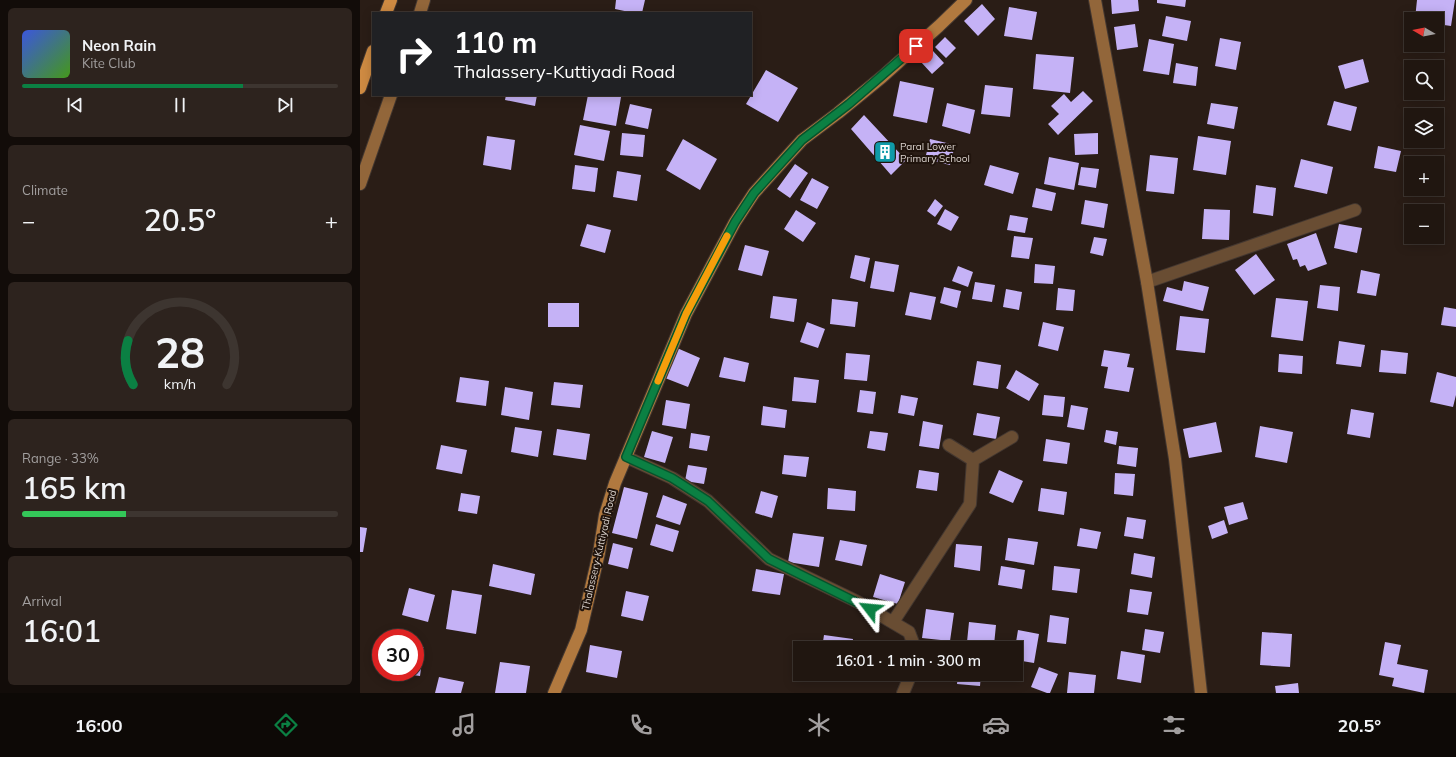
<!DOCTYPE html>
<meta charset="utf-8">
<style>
body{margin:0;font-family:Mulish,sans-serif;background:#2d231e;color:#f1f3f6;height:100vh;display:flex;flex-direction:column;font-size:15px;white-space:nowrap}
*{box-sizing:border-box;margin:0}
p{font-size:13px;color:#a29f9f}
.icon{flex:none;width:22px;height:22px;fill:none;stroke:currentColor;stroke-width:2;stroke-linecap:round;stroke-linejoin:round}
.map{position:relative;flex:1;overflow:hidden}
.sheet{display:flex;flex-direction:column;gap:8px;padding:8px;background:#120c09;width:360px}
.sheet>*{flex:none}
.banner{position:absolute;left:12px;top:12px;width:380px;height:84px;border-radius:0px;box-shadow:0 2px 10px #0003,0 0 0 1px #3d3530;background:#202124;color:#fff;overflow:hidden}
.needle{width:26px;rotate:280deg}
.fabs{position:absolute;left:1044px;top:12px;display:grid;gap:8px}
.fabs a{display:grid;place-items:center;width:40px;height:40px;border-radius:0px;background:#201610;box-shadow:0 2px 10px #0003,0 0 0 1px #3d3530;font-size:20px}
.speed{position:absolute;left:12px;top:629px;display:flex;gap:8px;font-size:20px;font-weight:700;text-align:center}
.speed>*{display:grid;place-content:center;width:52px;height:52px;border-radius:50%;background:#201610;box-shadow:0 2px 10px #0003,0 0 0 1px #3d3530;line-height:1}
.speed .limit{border:6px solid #d22;background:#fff;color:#111}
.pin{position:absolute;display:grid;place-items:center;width:34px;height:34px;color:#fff;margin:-17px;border-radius:8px;box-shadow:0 2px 6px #0006}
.me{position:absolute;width:44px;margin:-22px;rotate:299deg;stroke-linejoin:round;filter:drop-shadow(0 0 3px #0008)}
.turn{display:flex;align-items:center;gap:14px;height:84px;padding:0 16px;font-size:18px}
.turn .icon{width:52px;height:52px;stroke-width:2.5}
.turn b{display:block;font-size:28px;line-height:34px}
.big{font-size:30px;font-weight:600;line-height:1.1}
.sheet .widget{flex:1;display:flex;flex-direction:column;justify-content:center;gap:6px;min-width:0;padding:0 14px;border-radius:6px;background:#2d231e}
.sheet .dial{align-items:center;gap:0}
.dial svg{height:104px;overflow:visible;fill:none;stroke:#3d3530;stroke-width:7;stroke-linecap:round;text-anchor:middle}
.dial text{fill:#f1f3f6;stroke:none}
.song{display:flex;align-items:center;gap:12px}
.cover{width:48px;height:48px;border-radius:6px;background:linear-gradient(135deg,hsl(230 70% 55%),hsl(100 70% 35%))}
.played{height:4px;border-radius:2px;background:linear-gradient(90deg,#0b8043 70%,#3d3530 70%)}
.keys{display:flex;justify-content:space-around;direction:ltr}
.heat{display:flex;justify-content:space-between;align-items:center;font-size:22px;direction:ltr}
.charge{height:6px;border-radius:3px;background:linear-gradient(90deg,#34c759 33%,#3d3530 0)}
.trip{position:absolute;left:433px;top:641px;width:230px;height:40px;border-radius:0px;background:#201610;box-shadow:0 2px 10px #0003,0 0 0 1px #3d3530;font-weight:600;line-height:40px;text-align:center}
.tab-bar{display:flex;height:64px;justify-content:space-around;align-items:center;background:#0d0906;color:#a29f9f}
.tab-bar .icon{width:28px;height:28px}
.tab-bar .active{color:#0b8043}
.tab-bar b{font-size:18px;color:#f1f3f6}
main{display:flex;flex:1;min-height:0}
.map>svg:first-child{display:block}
.building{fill:#c5b2f6}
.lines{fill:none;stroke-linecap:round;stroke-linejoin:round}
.street-casing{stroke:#433730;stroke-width:14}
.secondary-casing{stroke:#433730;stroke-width:14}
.primary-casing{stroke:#433730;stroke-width:14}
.highway-casing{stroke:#433730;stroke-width:14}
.street{stroke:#694d33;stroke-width:12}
.secondary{stroke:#92663a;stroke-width:12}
.primary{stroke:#b1793f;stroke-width:12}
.highway{stroke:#ce8a42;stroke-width:12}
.route-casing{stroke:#07532c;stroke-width:10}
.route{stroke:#0b8043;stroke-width:7}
.slow{stroke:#f59e0b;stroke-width:7}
.labels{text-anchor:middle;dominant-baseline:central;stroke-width:4;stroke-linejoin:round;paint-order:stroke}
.poi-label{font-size:10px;fill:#dcd4cf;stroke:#20140d;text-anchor:start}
.street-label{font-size:10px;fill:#dcd4cf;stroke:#20140d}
</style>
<main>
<section class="sheet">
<div class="widget">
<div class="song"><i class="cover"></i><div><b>Neon Rain</b><p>Kite Club</p></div></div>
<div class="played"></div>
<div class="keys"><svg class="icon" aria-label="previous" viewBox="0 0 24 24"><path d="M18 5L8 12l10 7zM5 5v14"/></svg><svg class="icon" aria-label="pause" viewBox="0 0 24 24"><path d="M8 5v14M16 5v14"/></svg><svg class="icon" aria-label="next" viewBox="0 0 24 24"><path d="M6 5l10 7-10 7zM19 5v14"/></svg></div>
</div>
<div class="widget"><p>Climate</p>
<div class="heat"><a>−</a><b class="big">20.5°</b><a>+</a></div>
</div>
<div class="widget dial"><svg viewBox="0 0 100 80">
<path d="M14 69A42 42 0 1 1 86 69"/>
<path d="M14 69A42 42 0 0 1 10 35" stroke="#0b8043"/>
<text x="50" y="56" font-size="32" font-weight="700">28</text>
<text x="50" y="72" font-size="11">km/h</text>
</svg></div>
<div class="widget"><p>Range · 33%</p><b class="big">165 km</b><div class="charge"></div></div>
<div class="widget"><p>Arrival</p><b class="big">16:01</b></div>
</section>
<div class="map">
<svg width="1096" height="693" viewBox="0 0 1096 693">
<rect width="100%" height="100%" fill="#2a1d16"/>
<!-- building -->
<path class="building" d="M256,0H285L282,13H274L255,9Z
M751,0H778L779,11L752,14Z
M797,0H826L825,7L797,3Z
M1057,0H1095L1091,26L1077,24V19H1055Z
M622,4L635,19L618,36L604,21Z
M649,7L677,12L672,40L644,36Z
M806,16L831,21L827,41L802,36Z
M775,24L778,47L757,50L754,27Z
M585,37L596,48L586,58L575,47Z
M860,38L881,42L876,70L855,66Z
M789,39L814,44L809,75L783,71Z
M573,51L584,63L572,74L561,62Z
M676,54L714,57L710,93L673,89Z
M1003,59L1009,82L985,89L978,66Z
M816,63L838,67L836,86L813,83Z
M406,70L438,88L418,122L386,104Z
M540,81L574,88L567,123L533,116Z
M625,85L653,88L650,117L621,114Z
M723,91L733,101L698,135L688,124L699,114L691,106L704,94L711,102Z
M146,95H177L175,106L145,100Z
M228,95H249L261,97L256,126L223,120Z
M974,101L997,107L991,131L967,125Z
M587,103L615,110L610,134L582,126Z
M851,103L878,107L874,129L847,124Z
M270,104L292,109L288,129L265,124Z
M504,115L546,160L531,175L491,129Z
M220,125L250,131L244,161L214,155Z
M262,133L285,135L283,157L260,155Z
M738,133V154L715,155L714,134Z
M127,136L155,140L151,170L123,165Z
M838,136L871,141L866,175L833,170Z
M323,139L357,159L340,190L306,170Z
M570,139L595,145L590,165L565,159Z
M1018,146L1041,151L1036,172L1014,168Z
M790,155L818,158L814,194L786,191Z
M689,157L719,163L714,190L684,184Z
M941,159L973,167L967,194L934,187Z
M435,164L448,173L430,198L417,189Z
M215,165L238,168L235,192L212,189Z
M630,165L659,173L653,194L624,185Z
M721,167L739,169L736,188L718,185Z
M257,171L281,175L277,201L253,197Z
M452,178L469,187L457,209L440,200Z
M896,185L916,188L913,216L893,213Z
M676,188L696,193L692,211L672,207Z
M575,199L583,206L575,217L567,211Z
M725,200L748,204L744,228L721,224Z
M585,209L599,217L591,231L577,224Z
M844,209L870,210L869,240L842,239Z
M436,210L456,223L443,242L424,229Z
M650,215L668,218L665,233L647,230Z
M227,224L251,230L245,253L220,246Z
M979,224L1002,228L997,253L974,248Z
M956,233L967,264L948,271L945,265L940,267L937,259L933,260L927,244Z
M654,236L673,238L669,259L651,257Z
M734,237L747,239L743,256L730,253Z
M385,245L409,251L402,276L378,270Z
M896,254L915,280L894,295L875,270Z
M495,255L510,258L505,282L490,278Z
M515,261L539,265L534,292L510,288Z
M675,264L695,266L693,284L674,283Z
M598,266L613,272L608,287L592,281Z
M1001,270L1020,274L1016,296L997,293Z
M824,281L849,287L843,311L803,301L807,287L822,291Z
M615,282L635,285L632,302L612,299Z
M960,285L980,287L978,311L957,308Z
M584,287L601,291L597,308L580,303Z
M698,288L715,290L713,311L696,310Z
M646,289L662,292L659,310L643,307Z
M550,292L576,297L571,320L545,315Z
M413,296L437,299L434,322L410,318Z
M916,298L948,301L943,341L911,337Z
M472,299L498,302L495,327L470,324Z
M188,303H219V327H188Z
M1084,307L1096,309V327L1081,325Z
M820,316L849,319L845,353L816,350Z
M447,322L465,329L458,348L440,342Z
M683,322L704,327L698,351L678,346Z
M979,341L1005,345L1001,367L976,364Z
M317,348L340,358L328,387L305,378Z
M744,350L770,354L767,367L774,368L769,392L744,388L748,367L741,366Z
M1021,350L1048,353L1046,374L1019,372Z
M486,353L510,355L507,381L484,379Z
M919,354L943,356L942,374L918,372Z
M364,357L389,363L385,382L359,377Z
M617,361L641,365L638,389L613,385Z
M656,370L679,384L669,401L646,388Z
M1077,372L1096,377V395L1093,407L1070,402Z
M100,377L129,381L126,406L96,402Z
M434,377L459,380L456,403L432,401Z
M194,382L223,385L220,408L191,405Z
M145,387L173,392L169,420L141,415Z
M500,390L516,392L513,414L497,412Z
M541,395L558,398L554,416L538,413Z
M684,395L705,397L703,417L682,415Z
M306,400L330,404L326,429L302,425Z
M711,405L728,408L724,430L707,427Z
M403,406L427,410L425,428L401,425Z
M991,409L1014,413L1010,438L987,434Z
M617,413L640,417L636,439L613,435Z
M563,421L583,425L579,449L559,446Z
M856,422L862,452L829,458L823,429Z
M900,426L933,432L927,463L895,457Z
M155,427L182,431L178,457L151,452Z
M197,429L230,434L226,460L193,455Z
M746,430L758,432L756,445L744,442Z
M292,431L313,437L305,463L284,457Z
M510,431L528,433L525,451L507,448Z
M331,433L350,436L347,451L329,448Z
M686,439L710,443L707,464L683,461Z
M81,445L107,450L102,474L76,469Z
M759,446L778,448L776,467L757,464Z
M424,455L449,457L446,477L422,474Z
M328,465L347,468L344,484L325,481Z
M559,470L579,473L577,491L556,488Z
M639,470L663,481L653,503L629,493Z
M755,473L775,474L773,496L754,494Z
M264,487L288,493L277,539L252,533Z
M468,488L496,491L495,511L467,509Z
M681,488L707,492L704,515L678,511Z
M401,491L418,496L412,518L395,513Z
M101,493L120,496L117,514L98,511Z
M303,495L327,504L320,525L296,517Z
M883,502L888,519L869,525L864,507Z
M767,517L786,520L783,539L764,536Z
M864,520L868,533L852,539L848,526Z
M296,524L319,531L313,552L290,545Z
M0,527L7,528L3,552H0Z
M720,528L741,532L737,549L717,546Z
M433,533L464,537L459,567L428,562Z
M648,538L678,542L674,565L645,560Z
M480,540L507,545L502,566L475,560Z
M253,543L273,548L268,569L248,564Z
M596,544L622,546L620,571L594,567Z
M774,553L795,557L792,578L771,574Z
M133,564L175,574L171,595L129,586Z
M641,566L665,570L662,589L638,585Z
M694,566L720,569L717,593L692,590Z
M396,569L424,574L420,595L392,591Z
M520,574L545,582L538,604L513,597Z
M49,588L75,595L68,622L42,615Z
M770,589L792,592L788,615L767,612Z
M92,590L122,595L116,634L86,629Z
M266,591L289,596L283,621L261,616Z
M566,609L594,613L590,641L562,638Z
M690,615L709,618L706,644L687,642Z
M609,622L636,625L634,645L607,642Z
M785,629L804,632L800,653L782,650Z
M658,630L679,634L674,663L656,660L655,648Z
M902,632L932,634L930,667L900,665Z
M464,635L493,639L492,648H462Z
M1025,642L1041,645L1037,664L1068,670L1064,693L1032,686L1034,678L1019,675Z
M230,645L262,651L257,678L226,672Z
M55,646L64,647L60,676L38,673L55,672Z
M761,651L785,655L781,683L757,679Z
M140,662L170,666L166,693H135Z
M679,667L698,674L690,693H687L671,687Z
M709,672L736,675L734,693H707Z
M598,674H621L620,686L597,684Z
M79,677L104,682L101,693H75Z
M938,683L939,693H916L915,686Z"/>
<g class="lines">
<!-- street casing -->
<g class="street-casing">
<path id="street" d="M787,282L995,210
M589,445L613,460
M266,457L312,478L348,501L409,559L498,602L549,632L555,648
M533,622L610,504L613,460L652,437
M543,693L551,674"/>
</g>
<!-- secondary casing -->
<g class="secondary-casing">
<path id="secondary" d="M735,0L787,282L815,459L841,693
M60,13L64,0
M0,184L31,95"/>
</g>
<!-- primary casing -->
<g class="primary-casing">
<path id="primary" d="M194,693L221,630L239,553L245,515L255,483L326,314L375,222L394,193L442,140L478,113L522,77L579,26L606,0"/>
</g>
<!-- highway casing -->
<g class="highway-casing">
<path id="highway" d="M26,13L31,0
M0,88L13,51"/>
</g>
<!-- street -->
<use href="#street" class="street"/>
<!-- secondary -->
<use href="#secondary" class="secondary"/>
<!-- primary -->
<use href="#primary" class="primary"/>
<!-- highway -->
<use href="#highway" class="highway"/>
</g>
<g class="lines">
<!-- route casing -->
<g class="route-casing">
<path id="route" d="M510,609L409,559L348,501L312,478L266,457L326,314L375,222L394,193L442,140L489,104L556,46"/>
</g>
<!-- route -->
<use href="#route" class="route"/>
<!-- slow -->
<path class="slow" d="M298,381L326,314L367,236"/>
</g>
<!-- icons -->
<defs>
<g id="building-square" transform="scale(1.15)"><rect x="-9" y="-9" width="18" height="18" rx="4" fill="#0f9aa8" stroke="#20140d"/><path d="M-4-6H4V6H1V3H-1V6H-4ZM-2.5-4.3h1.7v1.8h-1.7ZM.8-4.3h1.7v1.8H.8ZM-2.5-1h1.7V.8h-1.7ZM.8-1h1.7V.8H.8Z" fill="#fff"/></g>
</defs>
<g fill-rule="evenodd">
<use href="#building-square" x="525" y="152"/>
</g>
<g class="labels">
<!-- poi labels -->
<g class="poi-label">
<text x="540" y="146">Paral Lower<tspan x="540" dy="12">Primary School</tspan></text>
</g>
<!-- street labels -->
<g class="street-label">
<text transform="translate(239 550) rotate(-77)">Thalassery-Kuttiyadi Road</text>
</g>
</g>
</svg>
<div class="fabs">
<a><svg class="needle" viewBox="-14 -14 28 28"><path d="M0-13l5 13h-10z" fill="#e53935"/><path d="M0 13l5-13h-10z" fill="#a29f9f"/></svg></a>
<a><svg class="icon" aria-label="search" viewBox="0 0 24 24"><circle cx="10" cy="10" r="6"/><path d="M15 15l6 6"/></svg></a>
<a><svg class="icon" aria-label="layers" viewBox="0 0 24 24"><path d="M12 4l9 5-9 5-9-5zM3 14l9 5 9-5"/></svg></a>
<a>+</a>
<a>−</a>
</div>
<div class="speed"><div class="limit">30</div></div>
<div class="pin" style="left:556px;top:46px;background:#d93025"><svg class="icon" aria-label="arrive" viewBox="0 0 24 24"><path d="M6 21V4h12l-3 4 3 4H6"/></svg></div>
<svg class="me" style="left:510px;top:609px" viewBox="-20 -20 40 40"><path d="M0-17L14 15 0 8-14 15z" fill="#0b8043" stroke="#fff" stroke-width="4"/></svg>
<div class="trip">16:01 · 1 min · 300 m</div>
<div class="banner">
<div class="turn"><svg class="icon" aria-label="right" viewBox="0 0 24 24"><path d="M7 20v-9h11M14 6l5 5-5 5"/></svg><div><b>110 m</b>Thalassery-Kuttiyadi Road</div></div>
</div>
</div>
</main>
<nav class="tab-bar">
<b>16:00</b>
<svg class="icon active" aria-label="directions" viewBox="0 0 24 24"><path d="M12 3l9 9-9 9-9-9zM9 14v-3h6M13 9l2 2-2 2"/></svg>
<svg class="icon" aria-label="music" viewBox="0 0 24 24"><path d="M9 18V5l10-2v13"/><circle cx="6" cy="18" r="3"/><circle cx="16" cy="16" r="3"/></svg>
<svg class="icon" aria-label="phone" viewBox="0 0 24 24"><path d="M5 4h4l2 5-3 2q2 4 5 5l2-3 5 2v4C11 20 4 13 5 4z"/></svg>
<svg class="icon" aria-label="climate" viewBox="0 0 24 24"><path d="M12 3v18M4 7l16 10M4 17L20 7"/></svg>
<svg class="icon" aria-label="car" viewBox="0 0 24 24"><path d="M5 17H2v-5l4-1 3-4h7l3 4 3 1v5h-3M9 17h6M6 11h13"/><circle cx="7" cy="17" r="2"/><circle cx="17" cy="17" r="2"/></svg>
<svg class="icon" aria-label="filters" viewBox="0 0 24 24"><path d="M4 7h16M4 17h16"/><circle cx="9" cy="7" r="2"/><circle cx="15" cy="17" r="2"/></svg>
<b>20.5°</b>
</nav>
